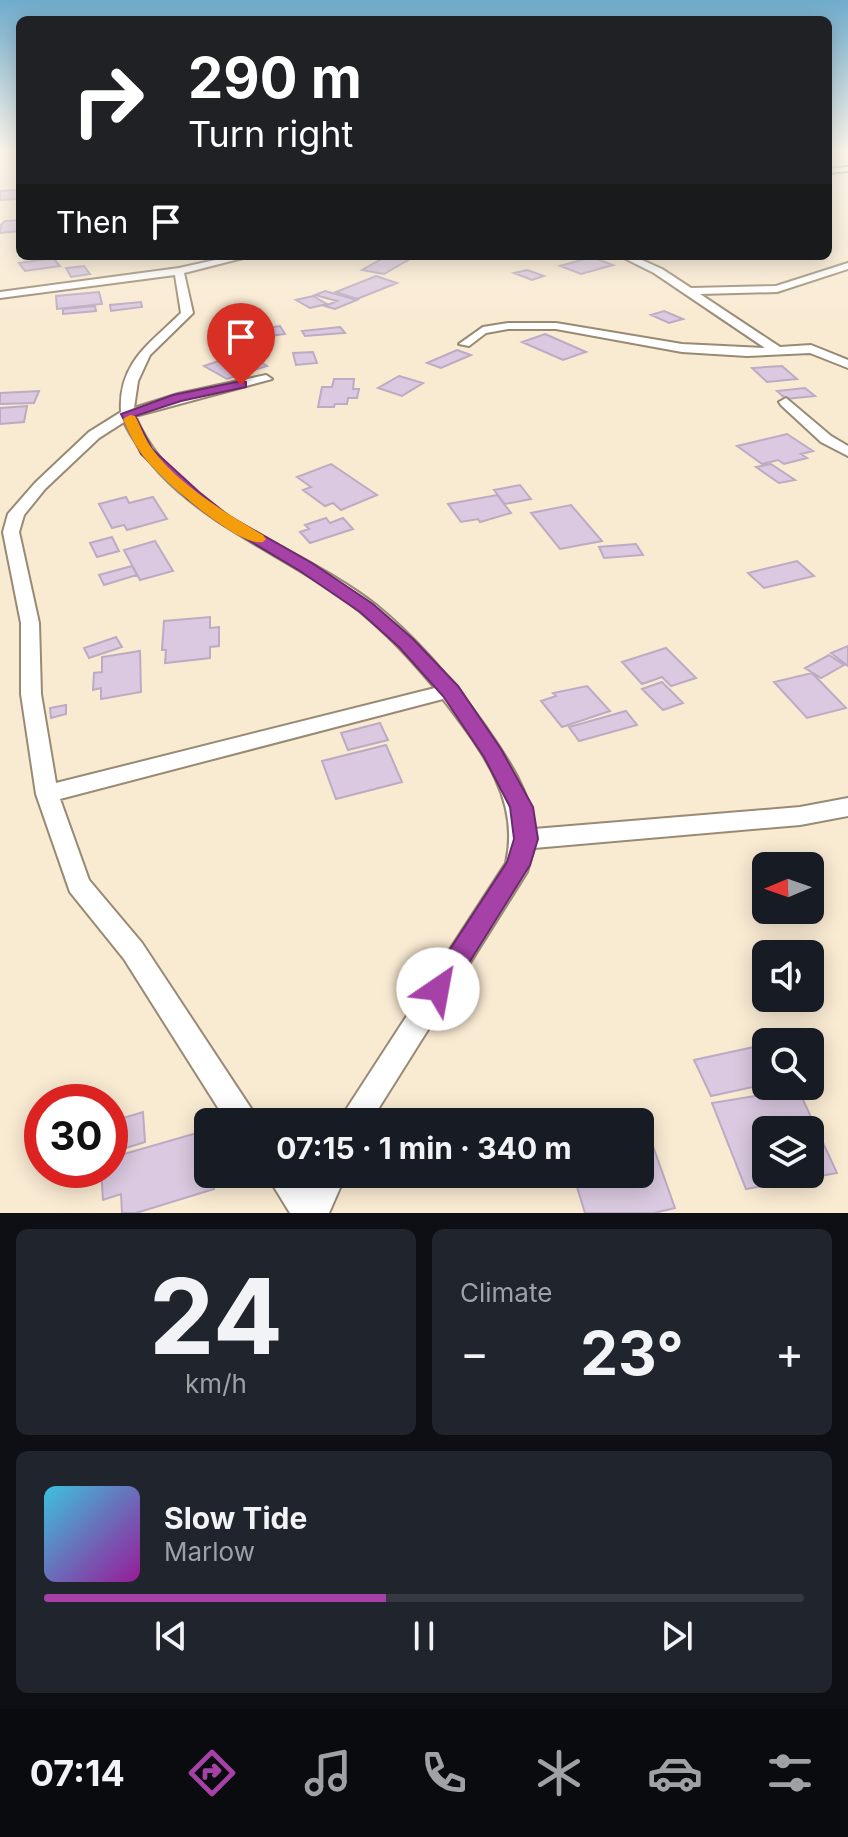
<!DOCTYPE html>
<meta charset="utf-8">
<style>
body{margin:0;font-family:Inter,sans-serif;background:#20242c;color:#f1f3f6;height:100vh;display:flex;flex-direction:column;font-size:30px;white-space:nowrap}
*{box-sizing:border-box;margin:0}
p{font-size:26px;color:#9ea1a6}
.icon{flex:none;width:44px;height:44px;fill:none;stroke:currentColor;stroke-width:2;stroke-linecap:round;stroke-linejoin:round}
.map{position:relative;height:1213px;overflow:hidden}
.sheet{display:flex;flex-direction:column;gap:16px;padding:16px;background:#0d0f14;flex:1}
.sheet>*{flex:none}
.banner{position:absolute;left:16px;top:16px;width:816px;height:244px;border-radius:12px;box-shadow:0 4px 20px #0003;background:#202124;color:#fff;overflow:hidden}
.needle{width:52px;rotate:268deg}
.buttons{position:absolute;left:752px;top:852px;display:grid;gap:16px}
.buttons a{display:grid;place-items:center;width:72px;height:72px;border-radius:12px;background:#171b24;box-shadow:0 4px 20px #0003;font-size:40px}
.speed{position:absolute;left:24px;top:1084px;display:flex;gap:16px;font-size:40px;font-weight:700;text-align:center}
.speed>*{display:grid;place-content:center;width:104px;height:104px;border-radius:50%;background:#171b24;box-shadow:0 4px 20px #0003;line-height:1}
.speed .limit{border:12px solid #d22;background:#fff;color:#111}
.pin{position:absolute;display:grid;place-items:center;width:68px;height:68px;color:#fff;margin:-82px -34px;border-radius:50% 50% 50% 0;rotate:-45deg;box-shadow:0 0 8px #0007}
.pin .icon{rotate:45deg}
.me{position:absolute;width:88px;margin:-44px;rotate:33deg;stroke-linejoin:round;filter:drop-shadow(0 0 6px #0008)}
.turn{display:flex;align-items:center;gap:28px;height:168px;padding:0 40px;font-size:36px}
.turn .icon{width:104px;height:104px;stroke-width:2.5}
.turn b{display:block;font-size:56px;line-height:68px}
.then{display:flex;align-items:center;height:76px;padding:0 40px;background:#0003;gap:16px;font-size:30px}
.big{font-size:60px;font-weight:700;line-height:1.1}
.sheet .card{flex:1;display:flex;flex-direction:column;justify-content:center;gap:12px;min-width:0;padding:0 28px;border-radius:12px;background:#20242c}
.sheet .dial{align-items:center;gap:0}
.dial b{font-size:104px;line-height:1}
.song{display:flex;align-items:center;gap:24px}
.cover{width:96px;height:96px;border-radius:12px;background:linear-gradient(135deg,hsl(190 70% 55%),hsl(300 70% 35%))}
.played{height:8px;border-radius:4px;background:linear-gradient(90deg,#a642a7 45%,#363941 45%)}
.keys{display:flex;justify-content:space-around;direction:ltr}
.heat{display:flex;justify-content:space-between;align-items:center;font-size:44px;direction:ltr}
.sheet .tiles{flex:1;display:grid;gap:16px;grid-template-columns:1fr 1fr}
.card:last-child{grid-column:span 2}
.trip{position:absolute;left:194px;top:1108px;width:460px;height:80px;border-radius:12px;background:#171b24;box-shadow:0 4px 20px #0003;font-weight:700;line-height:80px;text-align:center}
.tab-bar{display:flex;height:128px;justify-content:space-around;align-items:center;background:#090b0e;color:#9ea1a6}
.tab-bar .icon{width:56px;height:56px}
.tab-bar .selected{color:#a642a7}
.tab-bar b{font-size:36px;color:#f1f3f6}
.map>svg:first-child{display:block}
.building{fill:#dac9e0;stroke:#bcabc2;stroke-width:2;fill-rule:evenodd}
.lines{fill:none;stroke-linecap:round;stroke-linejoin:round}
.street-casing{stroke:#988a74;stroke-width:4}
.street{fill:#fff;fill-rule:evenodd}
.route{fill:#a642a7;stroke:#6c2b6d;stroke-width:2}
.slow{fill:#f59e0b}
</style>
<div class="map">
<svg width="848" height="1213" viewBox="0 0 848 1213">
<rect width="100%" height="100%" fill="#f9ead2"/>
<!-- building -->
<path class="building" d="M20,190L17,199L0,200V191Z
M20,220V231L0,233L1,225L5,221Z
M387,256H415L384,274L362,270Z
M592,257L613,265L581,274L560,266Z
M53,258L60,266L25,271L19,263Z
M84,266L90,274L71,277L66,268Z
M527,270L544,276L532,280L514,273Z
M376,276L397,283L357,299L336,292Z
M325,291L357,300L335,309L325,306L337,301L315,295Z
M99,292L102,304L57,309L56,296Z
M313,296L327,304L310,308L296,300Z
M141,302L142,307L111,311L110,305Z
M95,306L96,311L63,314V309Z
M664,311L683,319L669,323L651,315Z
M280,326L285,334L242,340L238,332Z
M340,327L345,333L305,336L302,331Z
M545,334L586,352L563,360L522,342Z
M457,350L471,355L441,368L427,363Z
M313,352L317,363L296,365L293,353Z
M248,355L267,366L254,370L235,359Z
M224,359L247,372L227,379L204,366Z
M782,366L797,379L767,382L752,368Z
M399,376L423,383L402,396L378,388Z
M334,379H354L353,389H359L357,398H348L347,404H335L334,407H318L322,387H332Z
M805,388L815,396L786,399L777,391Z
M39,391L34,403L0,404V393Z
M27,406L24,422L0,424V408Z
M787,434L813,451L801,454L807,458L784,464L778,460L762,464L737,446Z
M331,464L377,495L341,510L333,503L325,506L303,490L311,487L297,477Z
M771,464L795,480L779,483L756,467Z
M520,485L531,499L505,504L494,490Z
M497,495L511,513L480,522L478,519L461,522L448,504Z
M126,497L129,503L153,497L167,519L127,530L124,525L112,528L99,504Z
M571,505L602,541L560,549L531,513Z
M326,518L330,523L343,518L353,529L310,543L300,532L309,529L305,525Z
M112,537L119,551L97,557L90,543Z
M155,541L173,571L140,580L124,550Z
M636,544L643,555L604,558L599,547Z
M797,561L814,576L764,588L748,573Z
M132,566L137,575L104,585L99,575Z
M210,617V628L219,627V646L210,647V658L165,663L166,650H162L164,621Z
M116,637L122,647L89,658L84,648Z
M848,646V666L831,653Z
M666,648L696,678L671,686L662,677L642,684L622,662Z
M140,651L141,692L101,699V688L93,690L94,673L102,672V657Z
M829,655L844,665L821,678L805,668Z
M812,673L846,708L807,718L774,682Z
M662,682L683,703L663,710L642,689Z
M587,686L610,711L562,727L541,701L556,696L553,693Z
M66,705V714L51,718L50,708Z
M626,711L637,725L579,741L569,727Z
M380,723L388,740L348,750L341,733Z
M386,745L402,782L336,799L322,761Z
M754,1047L766,1071V1084L711,1096L694,1060Z
M798,1089L837,1173L746,1189L712,1103ZM766,1130H810V1174H766Z
M143,1112L145,1142L110,1153V1122Z
M643,1118L675,1208L654,1213H585L573,1174H640V1122H623Z
M207,1130L208,1174H212L214,1189L136,1213H122L121,1194L103,1200L101,1170H110V1158Z"/>
<g class="lines">
<!-- street casing -->
<g class="street-casing">
<path id="street" d="M848,167V171L828,173V169Z
M233,256H251L184,273L193,313L150,355L138,381L134,408L178,394L266,375L272,379L135,416C176,514 298,544 376,605C419,640 454,682 485,726C507,758 530,790 534,829L800,807L848,798V816L800,825L534,848L527,872L370,1122H338L506,863C521,799 480,748 443,699L60,799L89,880L142,943L260,1122H227L124,959L70,892L36,794L21,694V623L3,532L8,514L35,483L89,432L121,412C118,362 151,343 181,313L175,275L0,298V292L179,268ZM124,422C167,508 258,541 334,592C373,618 405,652 435,688L56,783L41,694L39,623L19,532L24,515L45,489L99,438Z
M620,256H633L662,269L691,288L776,286L848,263V269L777,292L700,294L780,347L811,345L848,360V368L810,353L747,356L682,352L556,329H508L486,333L469,346L459,344L483,327L508,323H556L682,344L765,348L654,273Z
M786,398L831,436L848,446V456L821,442L781,405L779,402Z
M266,1174H301L309,1185L314,1174H346L329,1213H290Z"/>
</g>
<!-- street -->
<use href="#street" class="street"/>
</g>
<!-- sky -->
<linearGradient id="sky" x2="0" y2="1"><stop stop-color="#6fabcc"/><stop offset="0.47" stop-color="#fcf6eb"/><stop offset="1" stop-color="#fcf6eb" stop-opacity="0"/></linearGradient>
<rect width="848" height="320" fill="url(#sky)"/>
<!-- route -->
<path class="route" d="M241,381L246,382V387L181,401L135,416L152,449L199,492L229,516L312,563L373,604L413,639L458,686L501,749L533,807L538,839L530,865L447,998L438,1002L428,998L424,989L507,862L514,839L510,807L484,757L443,696L399,647L360,612L300,571L218,522L188,499L141,454L121,414L173,395Z"/>
<!-- slow -->
<path class="slow" d="M130,415L135,416C141,427 145,440 153,450C178,484 227,514 263,535L266,539L263,542C238,548 155,474 140,452C133,442 128,430 123,419Z"/>
</svg>
<div class="buttons">
<a><svg class="needle" viewBox="-14 -14 28 28"><path d="M0-13l5 13h-10z" fill="#e53935"/><path d="M0 13l5-13h-10z" fill="#9ea1a6"/></svg></a>
<a><svg class="icon" aria-label="sound" viewBox="0 0 24 24"><path d="M4 9h4l5-4v14l-5-4H4zM17 9q2 3 0 6"/></svg></a>
<a><svg class="icon" aria-label="search" viewBox="0 0 24 24"><circle cx="10" cy="10" r="6"/><path d="M15 15l6 6"/></svg></a>
<a><svg class="icon" aria-label="layers" viewBox="0 0 24 24"><path d="M12 4l9 5-9 5-9-5zM3 14l9 5 9-5"/></svg></a>
</div>
<div class="speed"><div class="limit">30</div></div>
<div class="pin" style="left:241px;top:385px;background:#d93025"><svg class="icon" aria-label="arrive" viewBox="0 0 24 24"><path d="M6 21V4h12l-3 4 3 4H6"/></svg></div>
<svg class="me" style="left:438px;top:989px" viewBox="-20 -20 40 40"><circle r="19" fill="#fff"/><path d="M0-13L10 11 0 6-10 11z" fill="#a642a7"/></svg>
<div class="trip">07:15 · 1 min · 340 m</div>
<div class="banner">
<div class="turn"><svg class="icon" aria-label="right" viewBox="0 0 24 24"><path d="M7 20v-9h11M14 6l5 5-5 5"/></svg><div><b>290 m</b>Turn right</div></div>
<div class="then">Then<svg class="icon" aria-label="arrive" viewBox="0 0 24 24"><path d="M6 21V4h12l-3 4 3 4H6"/></svg></div>
</div>
</div>
<section class="sheet">
<div class="tiles">
<div class="card dial"><b>24</b><p>km/h</p></div>
<div class="card"><p>Climate</p>
<div class="heat"><a>−</a><b class="big">23°</b><a>+</a></div>
</div>
<div class="card">
<div class="song"><i class="cover"></i><div><b>Slow Tide</b><p>Marlow</p></div></div>
<div class="played"></div>
<div class="keys"><svg class="icon" aria-label="previous" viewBox="0 0 24 24"><path d="M18 5L8 12l10 7zM5 5v14"/></svg><svg class="icon" aria-label="pause" viewBox="0 0 24 24"><path d="M8 5v14M16 5v14"/></svg><svg class="icon" aria-label="next" viewBox="0 0 24 24"><path d="M6 5l10 7-10 7zM19 5v14"/></svg></div>
</div>
</div>
</section>
<nav class="tab-bar">
<b>07:14</b>
<svg class="icon selected" aria-label="directions" viewBox="0 0 24 24"><path d="M12 3l9 9-9 9-9-9zM9 14v-3h6M13 9l2 2-2 2"/></svg>
<svg class="icon" aria-label="music" viewBox="0 0 24 24"><path d="M9 18V5l10-2v13"/><circle cx="6" cy="18" r="3"/><circle cx="16" cy="16" r="3"/></svg>
<svg class="icon" aria-label="phone" viewBox="0 0 24 24"><path d="M5 4h4l2 5-3 2q2 4 5 5l2-3 5 2v4C11 20 4 13 5 4z"/></svg>
<svg class="icon" aria-label="climate" viewBox="0 0 24 24"><path d="M12 3v18M4 7l16 10M4 17L20 7"/></svg>
<svg class="icon" aria-label="car" viewBox="0 0 24 24"><path d="M5 17H2v-5l4-1 3-4h7l3 4 3 1v5h-3M9 17h6M6 11h13"/><circle cx="7" cy="17" r="2"/><circle cx="17" cy="17" r="2"/></svg>
<svg class="icon" aria-label="filters" viewBox="0 0 24 24"><path d="M4 7h16M4 17h16"/><circle cx="9" cy="7" r="2"/><circle cx="15" cy="17" r="2"/></svg>
</nav>
